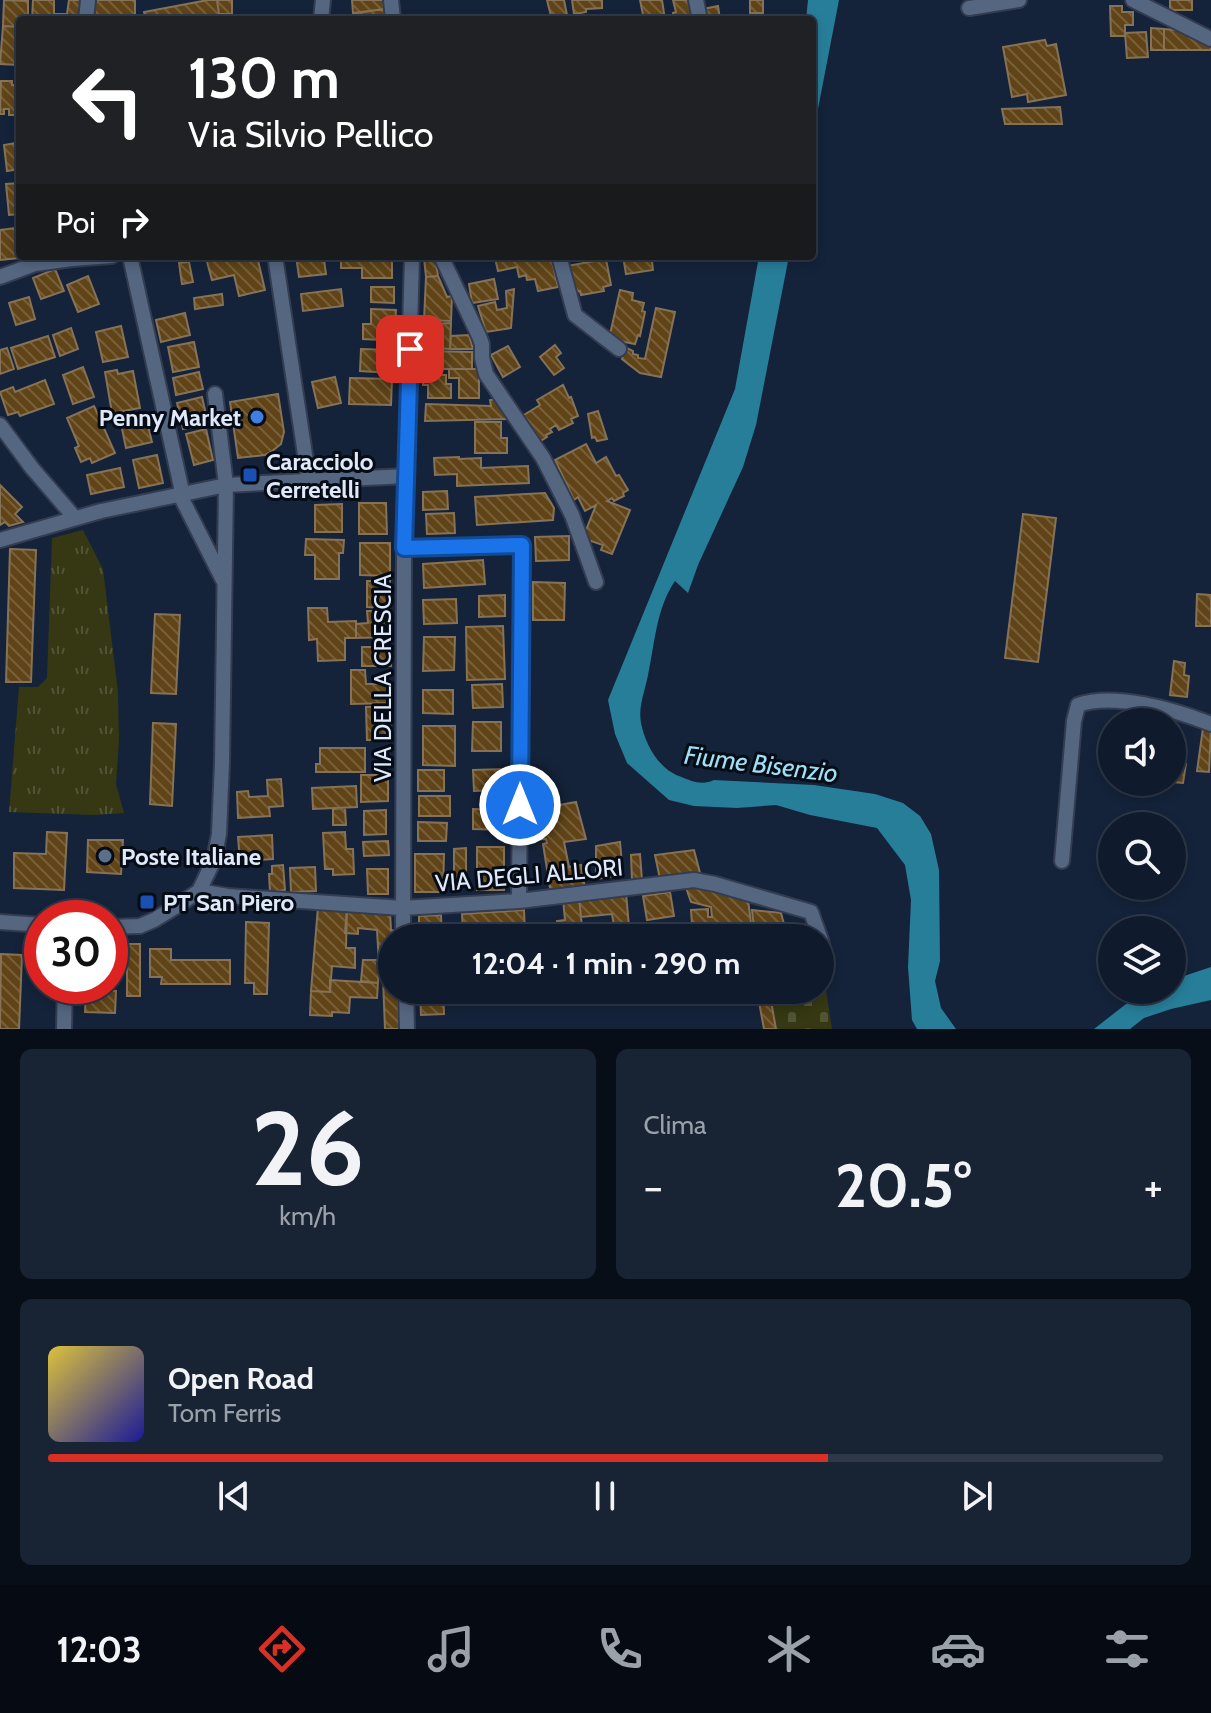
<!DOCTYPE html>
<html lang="it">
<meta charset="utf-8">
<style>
body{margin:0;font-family:Cabin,sans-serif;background:#182334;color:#f1f3f6;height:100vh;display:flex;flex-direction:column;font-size:30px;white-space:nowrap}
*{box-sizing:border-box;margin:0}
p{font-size:26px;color:#9ba1a9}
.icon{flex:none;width:44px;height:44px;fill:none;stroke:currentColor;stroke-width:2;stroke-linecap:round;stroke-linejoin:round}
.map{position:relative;height:1029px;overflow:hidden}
.details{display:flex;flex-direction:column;gap:20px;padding:20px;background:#080e18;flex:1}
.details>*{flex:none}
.guide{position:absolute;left:16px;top:16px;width:800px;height:244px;border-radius:8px;box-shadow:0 4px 12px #0003,0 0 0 2px #2f3848;background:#202124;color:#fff;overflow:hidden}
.controls{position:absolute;left:1098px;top:708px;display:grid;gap:16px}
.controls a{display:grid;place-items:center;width:88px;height:88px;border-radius:50%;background:#0f1a2c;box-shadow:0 4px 12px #0003,0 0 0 2px #2f3848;font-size:40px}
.speed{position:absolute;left:24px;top:900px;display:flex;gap:16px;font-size:40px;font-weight:700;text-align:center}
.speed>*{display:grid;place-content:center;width:104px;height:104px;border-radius:50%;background:#0f1a2c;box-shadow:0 4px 12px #0003,0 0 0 2px #2f3848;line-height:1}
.speed .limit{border:12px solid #d22;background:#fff;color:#111}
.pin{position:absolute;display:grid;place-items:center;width:68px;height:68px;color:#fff;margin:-34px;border-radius:16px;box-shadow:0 4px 12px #0006}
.me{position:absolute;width:88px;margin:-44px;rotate:0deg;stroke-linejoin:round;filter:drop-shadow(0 0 6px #0008)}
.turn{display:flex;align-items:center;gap:28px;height:168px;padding:0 40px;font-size:36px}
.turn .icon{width:104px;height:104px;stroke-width:2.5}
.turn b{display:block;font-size:56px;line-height:68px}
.then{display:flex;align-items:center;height:76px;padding:0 40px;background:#0003;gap:16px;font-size:30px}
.big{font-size:60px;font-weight:800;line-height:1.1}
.details .card{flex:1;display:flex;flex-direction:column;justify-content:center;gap:12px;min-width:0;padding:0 28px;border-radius:12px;background:#182334}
.details .dial{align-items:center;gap:0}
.dial b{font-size:104px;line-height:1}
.song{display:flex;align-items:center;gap:24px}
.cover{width:96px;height:96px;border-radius:12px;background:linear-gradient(135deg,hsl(50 70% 55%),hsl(240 70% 35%))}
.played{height:8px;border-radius:4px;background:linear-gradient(90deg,#d93025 70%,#2f3848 70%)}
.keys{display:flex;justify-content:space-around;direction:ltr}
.heat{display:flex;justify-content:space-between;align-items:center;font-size:44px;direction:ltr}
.details .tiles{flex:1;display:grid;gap:20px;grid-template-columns:1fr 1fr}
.card:last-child{grid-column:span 2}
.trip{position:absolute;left:378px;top:924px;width:456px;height:80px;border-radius:40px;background:#0f1a2c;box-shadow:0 4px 12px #0003,0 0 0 2px #2f3848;font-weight:800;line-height:80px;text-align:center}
.menu{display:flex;height:128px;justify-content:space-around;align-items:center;background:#060a12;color:#9ba1a9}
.menu .icon{width:56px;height:56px}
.menu .on{color:#d93025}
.menu b{font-size:36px;color:#f1f3f6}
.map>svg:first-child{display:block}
.grass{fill:url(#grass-tufts)}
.cemetery{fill:url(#cemetery-stones)}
.water{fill:#277e99}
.building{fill:url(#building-back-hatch);stroke:#867256;stroke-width:2}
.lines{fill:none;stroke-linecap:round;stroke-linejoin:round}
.street-casing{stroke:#333c50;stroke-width:18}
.street{stroke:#556681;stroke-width:14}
.route-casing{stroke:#114b97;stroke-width:20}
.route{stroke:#1a73e8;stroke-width:14}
.shop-dot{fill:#3f7fe0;stroke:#060c16;stroke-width:3}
.transit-dot{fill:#1a4fb4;stroke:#060c16;stroke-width:3}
.service-dot{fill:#5c6f8a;stroke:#060c16;stroke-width:3}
.labels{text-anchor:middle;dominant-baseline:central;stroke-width:6;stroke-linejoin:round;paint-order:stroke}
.poi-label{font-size:24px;font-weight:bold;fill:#dfe9f9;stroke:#060c16;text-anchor:start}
.street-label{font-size:24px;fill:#dfe9f9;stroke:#060c16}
.water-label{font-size:26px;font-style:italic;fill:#a0e0f7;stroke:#060c16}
</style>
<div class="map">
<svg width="1211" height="1029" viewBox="0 0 1211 1029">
<defs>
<pattern id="grass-tufts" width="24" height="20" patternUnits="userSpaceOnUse" patternTransform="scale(2)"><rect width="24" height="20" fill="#353812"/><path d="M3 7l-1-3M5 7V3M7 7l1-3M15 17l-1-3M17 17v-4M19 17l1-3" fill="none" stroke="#525535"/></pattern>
<pattern id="cemetery-stones" width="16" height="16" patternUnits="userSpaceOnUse" patternTransform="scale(2)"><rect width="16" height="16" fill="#353812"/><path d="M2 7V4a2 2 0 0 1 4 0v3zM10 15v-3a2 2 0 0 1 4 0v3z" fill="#525535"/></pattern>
<pattern id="building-back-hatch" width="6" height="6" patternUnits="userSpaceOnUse" patternTransform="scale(2)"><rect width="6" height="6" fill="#604417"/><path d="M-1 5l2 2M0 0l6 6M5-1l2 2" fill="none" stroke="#765f3a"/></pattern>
</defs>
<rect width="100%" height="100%" fill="#14233a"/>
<!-- grass -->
<path class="grass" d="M83,530L103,569L118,692L119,741L116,784L124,813L95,815L9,812L19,687H38L47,678L52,538Z"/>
<!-- cemetery -->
<path class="cemetery" d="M822,964L832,1029H764L757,991L820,990V965Z"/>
<!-- water -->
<path class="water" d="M808,0H839L812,140V20H806Z
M759,256H789L756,425L743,467L698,565L688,593L675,581C656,609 655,643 648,675C645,691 638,707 641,723C645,744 659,769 679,776C691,781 702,786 714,780L814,785L875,794L903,803L920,816L931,834L939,870L940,961L935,981L941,1008L956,1029H917L912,1020L908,967L911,900L905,865L877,828L810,815L776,805L737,808L694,806L669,800L627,763L615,734L608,700L735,389Z
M1211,967V1000L1171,1009L1144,1018L1130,1029H1094L1126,1004L1153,990H1172V980Z"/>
<!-- building -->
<path class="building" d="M4,0L28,1V20H20V27L3,26Z
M33,0H54V14H67L69,0H82L80,20H32Z
M95,0H135V16L109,20H93Z
M208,0H217L220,20H146L144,12Z
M217,0H232V14H219Z
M352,0H383L384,9L353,13Z
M547,0H564L568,20H552Z
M572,0H602V8L586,9V12L574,14Z
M640,0H662L665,20H644Z
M673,0H692L695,14L674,19L673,13L676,12Z
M750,0H763V13H750Z
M1170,0H1192V10H1170Z
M718,6L720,19L705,20L703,9Z
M1110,6H1122V12H1133V25H1125V36H1111Z
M384,9L385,20H358L357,13Z
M3,26L20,27L18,65L0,64Z
M1151,28L1164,29V50H1151Z
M1164,29L1188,31L1211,41V50H1164Z
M1146,32L1148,57L1127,58L1125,33Z
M1045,40L1047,46L1056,44L1066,95L1028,102L1027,94L1012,97L1003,47Z
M1,81H12V85H20V115H9V109H4V114H0Z
M1060,107L1062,124H1005L1002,109Z
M16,143L17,148H20V169L7,171L4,145Z
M20,183V214L9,215L6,184Z
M15,228L19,258L0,260V230Z
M213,256H257L265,290L239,296L234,275L212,280L206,258Z
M296,256H318L319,260L324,259L326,274L299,277Z
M341,256H392V278H362V268H341Z
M435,256L438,276L426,277L424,258Z
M503,256H551L558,287L538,291L535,279L527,280L526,275L519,277L517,267L498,271L495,258Z
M623,256H653L654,260L652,261L653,270L626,274Z
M606,259L611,285L603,287L604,291L581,295L580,291L572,293L567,266Z
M189,262L193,282L182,284L179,263Z
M55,269L64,291L41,299L33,278Z
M88,276L99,304L78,312L67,285Z
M438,276L447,297L452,296L451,321L424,320L426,277Z
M494,279L498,299L472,303L469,284Z
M371,287H394V303L371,302Z
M341,289L343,306L303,311L301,294Z
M514,289L511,328L486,332L478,306L495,302L497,310L507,308L506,291Z
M620,290L633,293L632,300L644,303L642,311L645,312L640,336L638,335L635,344L609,339Z
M222,294L223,305L195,309L194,298Z
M29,297L35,319L16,325L9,303Z
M656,308L675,312L661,377L640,373L622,359L625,347L633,351V354L638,355V358L645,359Z
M371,309L396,310L395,328L381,327V340L363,339V324H371Z
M185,313L190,335L161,342L156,320Z
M451,323L450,349L429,348L430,324Z
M121,326L128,357L103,362L96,332Z
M71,328L78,349L60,356L53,335Z
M469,335L473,349H450L451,336Z
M48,336L55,357L18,369L11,348Z
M194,342L199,367L173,372L168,347Z
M555,345L561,353L556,357L564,368L554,375L540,357Z
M508,346L520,367L503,377L491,355Z
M7,348L14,369L0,374V350Z
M361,349L392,350L391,373L360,371Z
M426,351L472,352V369H426Z
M83,367L94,397L73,404L63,375Z
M449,369H479V398H459V378H449Z
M117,370L118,374L133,371L140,408L112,413L105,372Z
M199,372L203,389L176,395L173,378Z
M423,375H446V384H451V398H428V385H423Z
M335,377L341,403L318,408L312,382Z
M350,378L392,379L391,405L349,404Z
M45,380L54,404L20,416L18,412L8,415L0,392L13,387L15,392Z
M563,385L569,398L571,397L578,416L571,419L573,423L559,430L556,425L550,429L552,432L546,435L547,437L536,444L519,418L540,405L537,400Z
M278,394L284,432L281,444L271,452L265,455L238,458L230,402Z
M202,397L208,423L183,429L177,403Z
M497,399L511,419L425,421L426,404L491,406L490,400Z
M94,406L115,453L92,463L90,458L81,462L75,448L79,446L67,418Z
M598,411L607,439L597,441L595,437L592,438L588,414Z
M146,418L152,442L126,448L121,424Z
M475,422H501V438H507V453H475Z
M206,429L213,460L194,465L186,434Z
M586,444L596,463L606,457L616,476L619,475L628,490L623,493L624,496L614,501L612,498L607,501L630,510L612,554L601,550L603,545L585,539L584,535L596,505L585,511L578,497L574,500L555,460Z
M157,455L163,483L139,488L133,460Z
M459,457V459L481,458V468L528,466L529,483L457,486V474L435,475L434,458Z
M120,468L124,487L91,494L87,475Z
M0,485L22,507L15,514L23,522L9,526L5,522L0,525Z
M447,491L448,509L423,510V492Z
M545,493L554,508L553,520L477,525L475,497Z
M359,503H386L387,534H359Z
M342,504V532H315V505Z
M454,513L455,533L427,534L426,514Z
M1023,514L1056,518L1038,662L1005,658Z
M569,536V560L536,561L535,537Z
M306,539L344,540L343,553H339V579H315V555H305Z
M360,543H390V576L360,575Z
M10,549L36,550L31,682H6Z
M483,560L485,584L424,588L423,564Z
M367,581H390V608L367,607Z
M533,582L565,583L564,620H533Z
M1197,594L1211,595V626H1196Z
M505,595V616L479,617V596Z
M456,599L457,623L424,624L423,600Z
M308,608H327L328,622L356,621V638H345V660L318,661L317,639L309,640Z
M367,611H391L392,637L356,638V624L368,623Z
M155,614L180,615L176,694L151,693Z
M503,626L505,679L467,680L466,627Z
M424,637H455L454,670L423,671Z
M362,647H391V666H362Z
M1174,661L1185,663L1184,675L1189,676L1187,697L1170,695Z
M351,670H365L366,684H391V703L351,704Z
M502,684L503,707L473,708L472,685Z
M423,690H453V714L423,713Z
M390,706L391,740H367L366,707Z
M473,722H501V751H472Z
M153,723L176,724L172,806L150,804Z
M423,726H455V766L423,765Z
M1203,728L1211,729L1209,772L1197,771Z
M320,748H365V772H316V764H320Z
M1172,763L1186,764L1183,783L1172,782Z
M505,769V790L474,791L473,770Z
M418,770H444V791H418Z
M361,775H388V801L361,802Z
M281,779L283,806L269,807L270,816L238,818L237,792L248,791L249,797L268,796L267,780Z
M356,786L357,807L313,809L312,788Z
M419,796H450V816H419Z
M576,802L586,839L564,842L569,867L581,865L585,888L551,894L543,844L547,843L546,839L532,840V810Z
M345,808L346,825H333V809Z
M473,809L505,810L504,830L473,829Z
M386,810V834L364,835V811Z
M418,822L447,823L446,841H418Z
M47,832L67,833L64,890L14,888V853L46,854Z
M345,832L346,849H353L354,874L333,875V869H325L323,833Z
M272,835L273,859L240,861L238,837Z
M88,840H123L121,874L87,872Z
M388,841L389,855L364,856L363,842Z
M620,842L623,875L596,879V846Z
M477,847H504V890H477Z
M466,848V885L454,886V849Z
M694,850L700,873L660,879L655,855Z
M415,854H444L443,892H415Z
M640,854L642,880L632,881L631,855Z
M283,865L285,890L270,892L269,874H272V866Z
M315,867L316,891L291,892L290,868Z
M367,869H388V894H368Z
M696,884L748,900L753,938H693L691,910L708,909V917H712L711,907L691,902L685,885Z
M670,892L674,916L647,920L643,896Z
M626,893L630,938H616L612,914L581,917L579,897Z
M579,897L582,927L593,925L594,938H559L557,921L565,920L563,899Z
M318,907L347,908L346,948H355V968L332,966L330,992L311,991Z
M347,908L390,912L391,930L396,931V938H392V979H383V964H379L377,930L358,928V934L345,933Z
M524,910L525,935L482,937V931L463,933L462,914Z
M752,910L781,913L785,928L769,930L771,938H755Z
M441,915L442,938H419V916Z
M246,922L269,923L267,994H254V983H245Z
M674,929L675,938H644V932Z
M127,944H140V996H127Z
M150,949H171V960H230V984H161L162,977H150Z
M1,954L22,955L19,1029H0Z
M363,960H379L378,983L361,981Z
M383,979H392V990H398L399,1029H385Z
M330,980L378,983L377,998L350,997L349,1013L332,1012V1016L310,1015L311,991L330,992Z
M86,989L116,991L115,1013L85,1012Z
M420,990H443L444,1014L421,1015Z
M769,990L776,1029H764L757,991Z"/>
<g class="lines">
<!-- street casing -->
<g class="street-casing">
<path id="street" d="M391,0L393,20
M696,0L700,20
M1133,0L1211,39
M969,8L1019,0
M86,20L88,0
M321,20L323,0
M130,256L181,487L180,495L223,580
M275,256L309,481
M441,256L479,336L482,344V358L486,374L543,458L572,515L596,582
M559,256L575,315L619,349
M72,259L112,256
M0,277L35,264L72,259L73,256
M0,425L32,468L75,518
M0,540L101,511L226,485L407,476
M404,548L522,545L519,901
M1062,861L1074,721L1078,705C1114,692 1176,710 1211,724
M199,891L228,896L402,908L519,901L694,880L715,884L811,912L821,940L825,958
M0,922L42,925
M110,927L140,926L154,920L180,904L199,891L214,860L219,834L222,763L226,485L215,394
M403,938L404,548L412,256
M406,990L407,1029
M64,1029L65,986"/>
</g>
<!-- street -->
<use href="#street" class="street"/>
</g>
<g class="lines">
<!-- route casing -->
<g class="route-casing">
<path id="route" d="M410,349L404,548L522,545L520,805"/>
</g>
<!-- route -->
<use href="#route" class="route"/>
</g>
<!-- markers -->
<circle class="shop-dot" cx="257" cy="417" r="8"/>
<g class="transit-dot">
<rect x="242" y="467" width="16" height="16" rx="4"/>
<rect x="139" y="894" width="16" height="16" rx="4"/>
</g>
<circle class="service-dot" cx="105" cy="856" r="8"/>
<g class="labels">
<!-- poi labels -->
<g class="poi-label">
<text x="241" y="417" text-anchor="end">Penny Market</text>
<text x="266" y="461">Caracciolo<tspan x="266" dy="28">Cerretelli</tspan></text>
<text x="121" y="856">Poste Italiane</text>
<text x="163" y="902">PT San Piero</text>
</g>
<!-- street labels -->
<g class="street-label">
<text transform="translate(382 678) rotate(-90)">VIA DELLA CRESCIA</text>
<text transform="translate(529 875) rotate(-5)">VIA DEGLI ALLORI</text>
</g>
<!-- water labels -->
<g class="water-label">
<text transform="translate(761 764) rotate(7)">Fiume Bisenzio</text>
</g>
</g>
</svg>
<div class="controls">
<a><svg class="icon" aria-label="sound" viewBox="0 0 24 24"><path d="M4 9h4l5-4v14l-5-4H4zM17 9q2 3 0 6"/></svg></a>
<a><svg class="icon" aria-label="search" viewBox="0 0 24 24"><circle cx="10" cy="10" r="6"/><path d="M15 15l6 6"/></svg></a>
<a><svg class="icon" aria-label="layers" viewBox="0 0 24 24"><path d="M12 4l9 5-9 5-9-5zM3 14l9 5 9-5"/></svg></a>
</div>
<div class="speed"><div class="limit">30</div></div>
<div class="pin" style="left:410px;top:349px;background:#d93025"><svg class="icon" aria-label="arrive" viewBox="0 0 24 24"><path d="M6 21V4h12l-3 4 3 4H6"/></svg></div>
<svg class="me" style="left:520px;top:805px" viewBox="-20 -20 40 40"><circle r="17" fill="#1a73e8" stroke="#fff" stroke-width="3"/><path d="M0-11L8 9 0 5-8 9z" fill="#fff"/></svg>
<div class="trip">12:04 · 1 min · 290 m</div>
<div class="guide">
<div class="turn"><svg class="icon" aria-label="left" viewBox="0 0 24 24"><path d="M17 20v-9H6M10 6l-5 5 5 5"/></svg><div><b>130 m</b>Via Silvio Pellico</div></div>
<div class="then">Poi<svg class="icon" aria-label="right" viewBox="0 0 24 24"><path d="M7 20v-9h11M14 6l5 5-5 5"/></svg></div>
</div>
</div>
<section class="details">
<div class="tiles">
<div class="card dial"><b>26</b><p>km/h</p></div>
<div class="card"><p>Clima</p>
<div class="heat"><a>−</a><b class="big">20.5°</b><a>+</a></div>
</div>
<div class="card">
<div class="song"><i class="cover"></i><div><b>Open Road</b><p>Tom Ferris</p></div></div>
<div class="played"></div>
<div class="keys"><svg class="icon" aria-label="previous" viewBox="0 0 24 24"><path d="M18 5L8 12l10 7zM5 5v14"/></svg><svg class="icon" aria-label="pause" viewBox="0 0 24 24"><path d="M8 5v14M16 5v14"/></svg><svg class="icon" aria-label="next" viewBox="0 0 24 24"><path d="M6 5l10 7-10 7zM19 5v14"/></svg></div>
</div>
</div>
</section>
<nav class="menu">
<b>12:03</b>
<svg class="icon on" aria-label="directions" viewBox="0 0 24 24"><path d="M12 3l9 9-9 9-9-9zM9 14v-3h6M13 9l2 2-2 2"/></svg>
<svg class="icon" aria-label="music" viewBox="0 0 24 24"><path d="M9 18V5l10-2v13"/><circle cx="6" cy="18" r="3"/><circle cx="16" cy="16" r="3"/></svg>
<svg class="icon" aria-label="phone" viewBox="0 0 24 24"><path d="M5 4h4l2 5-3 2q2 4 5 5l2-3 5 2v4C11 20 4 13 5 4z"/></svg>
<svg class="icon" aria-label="climate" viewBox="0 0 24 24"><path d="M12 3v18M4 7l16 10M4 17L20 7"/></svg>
<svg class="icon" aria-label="car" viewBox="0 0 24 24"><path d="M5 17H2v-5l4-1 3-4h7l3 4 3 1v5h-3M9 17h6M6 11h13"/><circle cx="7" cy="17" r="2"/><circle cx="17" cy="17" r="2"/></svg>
<svg class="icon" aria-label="filters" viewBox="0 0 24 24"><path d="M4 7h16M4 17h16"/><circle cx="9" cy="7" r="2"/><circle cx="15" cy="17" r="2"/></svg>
</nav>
